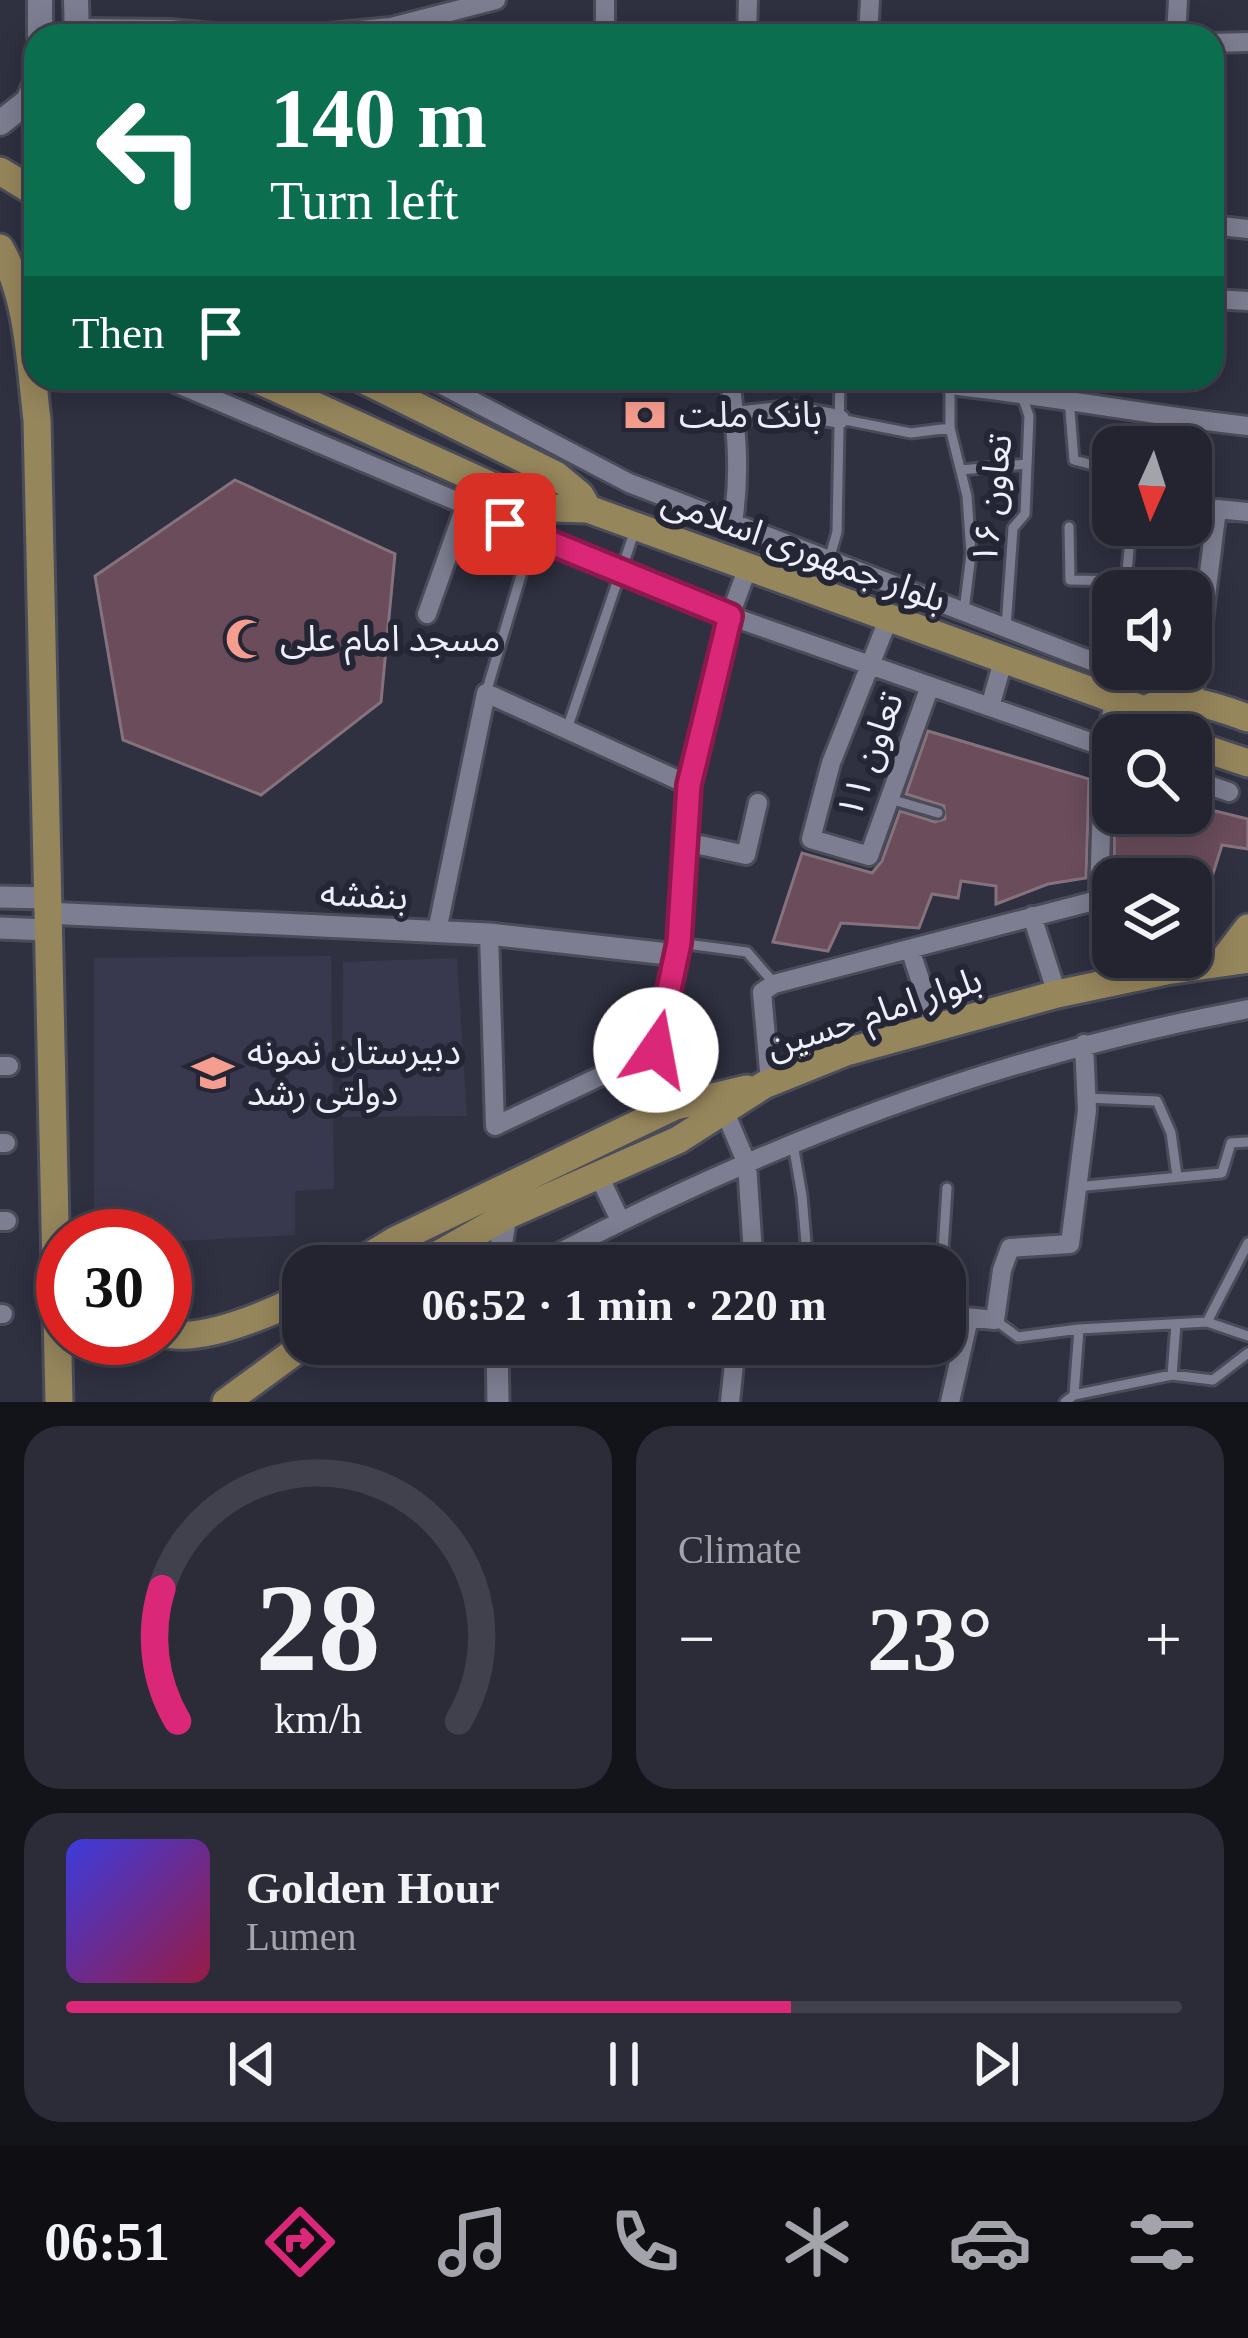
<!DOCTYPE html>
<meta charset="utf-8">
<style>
body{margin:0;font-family:"Times New Roman","Noto Sans Arabic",serif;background:#2b2c38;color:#f1f3f6;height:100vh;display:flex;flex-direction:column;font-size:45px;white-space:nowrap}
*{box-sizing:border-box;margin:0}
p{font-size:39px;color:#a3a4ab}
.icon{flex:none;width:66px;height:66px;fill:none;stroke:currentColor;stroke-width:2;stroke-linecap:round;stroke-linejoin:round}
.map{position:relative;height:1402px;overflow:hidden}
.panel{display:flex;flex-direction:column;gap:24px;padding:24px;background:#13141a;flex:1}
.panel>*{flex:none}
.guide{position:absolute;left:24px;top:24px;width:1200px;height:366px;border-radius:36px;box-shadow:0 6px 30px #0003,0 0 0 3px #40414c;background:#0b6e4f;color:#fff;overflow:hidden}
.needle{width:78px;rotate:183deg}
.fabs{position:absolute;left:1092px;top:426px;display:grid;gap:24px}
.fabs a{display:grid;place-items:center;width:120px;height:120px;border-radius:24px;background:#232430;box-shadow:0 6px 30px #0003,0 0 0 3px #40414c;font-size:60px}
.speed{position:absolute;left:36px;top:1209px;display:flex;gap:24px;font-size:60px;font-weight:700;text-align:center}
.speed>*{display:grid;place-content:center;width:156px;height:156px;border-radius:50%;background:#232430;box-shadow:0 6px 30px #0003,0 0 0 3px #40414c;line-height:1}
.speed .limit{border:18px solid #d22;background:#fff;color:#111}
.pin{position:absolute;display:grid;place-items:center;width:102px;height:102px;color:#fff;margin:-51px;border-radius:24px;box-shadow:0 6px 18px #0006}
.me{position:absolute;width:132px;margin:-66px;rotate:12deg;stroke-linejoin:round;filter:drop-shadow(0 0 9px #0008)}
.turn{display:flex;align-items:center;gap:42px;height:252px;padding:0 48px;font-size:54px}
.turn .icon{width:156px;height:156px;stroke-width:2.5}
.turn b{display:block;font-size:84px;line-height:102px}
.then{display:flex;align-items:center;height:114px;padding:0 48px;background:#0003;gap:24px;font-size:45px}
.big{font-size:90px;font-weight:700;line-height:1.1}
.panel .tile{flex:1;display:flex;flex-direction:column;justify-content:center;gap:18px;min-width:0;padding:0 42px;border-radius:36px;background:#2b2c38}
.panel .dial{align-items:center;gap:0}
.dial svg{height:312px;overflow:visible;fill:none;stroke:#40414c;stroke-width:7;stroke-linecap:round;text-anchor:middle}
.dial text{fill:#f1f3f6;stroke:none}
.song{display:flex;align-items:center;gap:36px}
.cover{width:144px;height:144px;border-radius:18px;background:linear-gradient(135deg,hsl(240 70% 55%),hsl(340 70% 35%))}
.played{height:12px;border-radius:6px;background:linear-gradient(90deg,#db2777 65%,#40414c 65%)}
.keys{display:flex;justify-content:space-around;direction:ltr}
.heat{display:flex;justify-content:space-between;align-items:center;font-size:66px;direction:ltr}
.panel .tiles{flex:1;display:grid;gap:24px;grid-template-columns:1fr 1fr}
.tile:last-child{grid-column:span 2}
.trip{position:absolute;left:282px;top:1245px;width:684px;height:120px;border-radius:36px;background:#232430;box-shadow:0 6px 30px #0003,0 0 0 3px #40414c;font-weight:700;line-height:120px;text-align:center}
.tab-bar{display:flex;height:192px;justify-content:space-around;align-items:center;background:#0e0e13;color:#a3a4ab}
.tab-bar .icon{width:84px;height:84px}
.tab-bar .selected{color:#db2777}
.tab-bar b{font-size:54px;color:#f1f3f6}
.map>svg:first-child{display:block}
.built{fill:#38394f}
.building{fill:#6a4c5b;stroke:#86727c;stroke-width:3}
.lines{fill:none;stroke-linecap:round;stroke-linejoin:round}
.service-casing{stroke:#4b4c59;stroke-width:15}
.minor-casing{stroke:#4b4c59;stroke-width:24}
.tertiary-casing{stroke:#4b4c59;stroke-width:27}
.secondary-casing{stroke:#4b4c59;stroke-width:30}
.primary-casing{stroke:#4b4c59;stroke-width:33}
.service{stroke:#7d7e91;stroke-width:9}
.minor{stroke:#7d7e91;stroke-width:18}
.tertiary{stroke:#7d7e91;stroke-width:21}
.secondary{stroke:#7d7e91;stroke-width:24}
.primary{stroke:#96865c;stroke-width:27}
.route-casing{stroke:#8e194d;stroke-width:30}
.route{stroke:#db2777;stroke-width:21}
.labels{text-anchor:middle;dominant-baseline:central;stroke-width:12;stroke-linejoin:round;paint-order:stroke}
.poi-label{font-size:36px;fill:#eeeffa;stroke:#252635;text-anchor:start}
.street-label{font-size:36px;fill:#eeeffa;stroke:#252635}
</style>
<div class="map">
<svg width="1248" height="1402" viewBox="0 0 1248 1402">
<rect width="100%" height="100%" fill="#2f3040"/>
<!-- built -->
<path class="built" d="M331,956L334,1189L295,1191V1235L165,1242V1236H115L94,1225V958Z
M457,958L467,1116L342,1117L343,962Z"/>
<!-- building -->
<path class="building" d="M235,480L395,554L381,702L261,795L123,740L95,576Z
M928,731L1089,779L1086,878L1048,884L996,904V886L961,881L958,898L932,894L919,928L841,923L828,951L773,942L802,853L872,873L882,861L900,811L935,822L945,819L944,806L906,794Z
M1191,805L1248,819V849L1222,845L1212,877L1114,861L1115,813H1191Z"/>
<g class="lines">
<!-- service casing -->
<g class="service-casing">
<path id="service" d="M950,385V428L967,496L971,554L964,611
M1069,399L1074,460L1108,469
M840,419L911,433L950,428
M1179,447L1194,420
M961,470L1027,464
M1069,527L1070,580L1126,581L1130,540L1142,525
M829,560L837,532L840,378
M1006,628L1013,528L1025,514L1029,416L1021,393L1022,378
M486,693L533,535
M567,729L635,530
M890,799L938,813
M679,943L747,952L773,982
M1086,1098L1157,1101L1171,1133L1177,1176
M793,1144L802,1196L808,1266
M1076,1187L1222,1173L1231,1143L1248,1142
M942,1266L947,1188
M995,1320L1018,1337L1079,1329L1207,1322L1248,1243
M1207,1322L1248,1336
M1172,1375L1176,1324
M1074,1395L1079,1329
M1065,1402L1074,1395L1172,1375L1213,1380L1248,1353"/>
</g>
<!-- minor casing -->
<g class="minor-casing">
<path id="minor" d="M76,28L170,29L243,36
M298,36L391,27L496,0
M605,36V0
M747,36L748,0
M868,36L870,0
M1176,36L1178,0
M1212,43L1248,42
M1212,225L1248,229
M1212,299L1248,301
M429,378L629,483L1193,700L1217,509L1248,512
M730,378C736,428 741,472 733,522
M173,382L730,616L1113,750
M950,385C1050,396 1148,415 1248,426
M735,416L790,410L840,419
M427,614L465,507
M888,620L831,763L811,839L869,856L930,686
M990,707L1003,661
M1191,779L1229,792
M686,842L746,855L758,803
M1032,916L1057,994
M437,931L486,693L689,785
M1113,931L1099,892L1104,747L1115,700
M489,934L495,1126L656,1050
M910,949L936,1028
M0,1066H9
M770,1082L762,992L774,984L1113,896
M675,1106L656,1050L679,943L689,785L724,632L748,567
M725,1112L747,1164L753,1254L750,1266
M0,1143H6
M598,1174L620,1220
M0,1221H7
M534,1266C763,1144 992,1057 1248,1009
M0,1314H3
M945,1315L995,1320L1002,1270L1010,1248L1070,1244L1087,1110L1084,1044
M730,1344L783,1348L827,1344
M730,1402L736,1344
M950,1402L969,1318"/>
</g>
<!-- tertiary casing -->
<g class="tertiary-casing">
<path id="tertiary" d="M0,897L47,898
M47,913L489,934L677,955
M0,928L47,930
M498,1266L506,1216
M497,1344L498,1402"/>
</g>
<!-- secondary casing -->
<g class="secondary-casing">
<path id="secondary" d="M76,0L77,36
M40,36V0
M36,105V136
M0,123L28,101L36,83"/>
</g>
<!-- primary casing -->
<g class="primary-casing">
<path id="primary" d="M0,171L36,193
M0,248C29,298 30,363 37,420L59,1402
M254,378L516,497L553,508L588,509
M360,378L556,475L580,495L588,509L1144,710C1179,691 1213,706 1248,718
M1144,710L1172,735
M1191,744L1248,763
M1222,962L1248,928
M353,1266L394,1241L675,1106L747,1089
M418,1266L506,1216L678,1140L764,1085L846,1052L1057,994L1166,971L1248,959
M165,1333C201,1344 270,1313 303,1297
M226,1402L305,1344"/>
</g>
<!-- service -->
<use href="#service" class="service"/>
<!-- minor -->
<use href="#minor" class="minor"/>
<!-- tertiary -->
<use href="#tertiary" class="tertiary"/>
<!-- secondary -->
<use href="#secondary" class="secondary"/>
<!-- primary -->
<use href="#primary" class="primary"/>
</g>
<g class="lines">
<!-- route casing -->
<g class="route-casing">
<path id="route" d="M505,524L730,616L689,785L679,943L656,1050"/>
</g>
<!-- route -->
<use href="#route" class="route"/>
</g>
<!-- icons -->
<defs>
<g id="bank-bare" transform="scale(3.24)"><path d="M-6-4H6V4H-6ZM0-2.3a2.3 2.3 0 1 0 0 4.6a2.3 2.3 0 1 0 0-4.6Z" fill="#f59d8e" stroke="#252635" stroke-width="2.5" paint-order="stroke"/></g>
<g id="mosque-bare" transform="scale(3.24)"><path d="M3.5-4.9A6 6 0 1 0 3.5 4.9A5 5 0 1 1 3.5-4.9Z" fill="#f59d8e" stroke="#252635" stroke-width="2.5" paint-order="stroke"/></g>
<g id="school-bare" transform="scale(3.24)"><path d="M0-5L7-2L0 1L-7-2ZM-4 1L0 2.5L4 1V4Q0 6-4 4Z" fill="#f59d8e" stroke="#252635" stroke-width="2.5" paint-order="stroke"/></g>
</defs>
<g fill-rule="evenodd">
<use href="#bank-bare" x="645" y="415"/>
<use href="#mosque-bare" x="246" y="639"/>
<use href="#school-bare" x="213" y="1073"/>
</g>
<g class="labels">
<!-- poi labels -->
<g class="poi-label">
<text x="679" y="415">بانک ملت</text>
<text x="280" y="639">مسجد امام علی</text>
<text x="247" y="1052">دبیرستان نمونه<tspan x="247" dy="41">دولتی رشد</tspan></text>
</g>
<!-- street labels -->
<g class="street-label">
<text transform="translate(992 499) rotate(-83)">تعاون ۱۶</text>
<text transform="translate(804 550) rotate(20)">بلوار جمهوری اسلامی</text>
<text transform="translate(870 755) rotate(-70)">تعاون ۱۱</text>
<text transform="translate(364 895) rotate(3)">بنفشه</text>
<text transform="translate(874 1013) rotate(-18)">بلوار امام حسین</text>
</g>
</g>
</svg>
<div class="fabs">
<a><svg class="needle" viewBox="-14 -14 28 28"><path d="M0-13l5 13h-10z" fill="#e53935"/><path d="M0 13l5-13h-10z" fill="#a3a4ab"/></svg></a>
<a><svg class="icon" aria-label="sound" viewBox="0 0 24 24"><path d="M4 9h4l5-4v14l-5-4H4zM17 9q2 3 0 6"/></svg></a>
<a><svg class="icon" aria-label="search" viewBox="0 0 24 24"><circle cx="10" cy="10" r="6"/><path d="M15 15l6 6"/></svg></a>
<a><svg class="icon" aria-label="layers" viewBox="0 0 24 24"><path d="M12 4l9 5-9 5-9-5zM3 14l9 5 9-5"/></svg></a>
</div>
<div class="speed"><div class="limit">30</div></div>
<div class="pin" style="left:505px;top:524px;background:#d93025"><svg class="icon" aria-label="arrive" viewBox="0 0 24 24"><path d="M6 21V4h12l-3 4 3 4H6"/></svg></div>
<svg class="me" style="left:656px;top:1050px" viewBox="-20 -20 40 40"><circle r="19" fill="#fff"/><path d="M0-13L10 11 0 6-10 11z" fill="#db2777"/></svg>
<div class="trip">06:52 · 1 min · 220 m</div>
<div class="guide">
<div class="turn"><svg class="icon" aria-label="left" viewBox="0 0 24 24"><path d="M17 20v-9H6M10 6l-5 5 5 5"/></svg><div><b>140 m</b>Turn left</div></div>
<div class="then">Then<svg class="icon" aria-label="arrive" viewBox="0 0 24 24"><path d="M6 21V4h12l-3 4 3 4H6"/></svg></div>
</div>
</div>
<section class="panel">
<div class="tiles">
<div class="tile dial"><svg viewBox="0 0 100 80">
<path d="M14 69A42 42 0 1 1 86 69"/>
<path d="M14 69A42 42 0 0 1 10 35" stroke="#db2777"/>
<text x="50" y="56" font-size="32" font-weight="700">28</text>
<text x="50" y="72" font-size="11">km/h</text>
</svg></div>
<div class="tile"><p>Climate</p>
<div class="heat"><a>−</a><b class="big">23°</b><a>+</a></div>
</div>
<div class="tile">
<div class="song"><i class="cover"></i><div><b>Golden Hour</b><p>Lumen</p></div></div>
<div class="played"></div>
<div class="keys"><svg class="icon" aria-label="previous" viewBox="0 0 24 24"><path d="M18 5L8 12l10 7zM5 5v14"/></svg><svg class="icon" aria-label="pause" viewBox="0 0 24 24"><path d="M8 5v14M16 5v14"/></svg><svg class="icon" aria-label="next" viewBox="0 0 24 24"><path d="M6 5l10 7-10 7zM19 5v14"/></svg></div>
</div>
</div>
</section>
<nav class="tab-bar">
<b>06:51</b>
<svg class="icon selected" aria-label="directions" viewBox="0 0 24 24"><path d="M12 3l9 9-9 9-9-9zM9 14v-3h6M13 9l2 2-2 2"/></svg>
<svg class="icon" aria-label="music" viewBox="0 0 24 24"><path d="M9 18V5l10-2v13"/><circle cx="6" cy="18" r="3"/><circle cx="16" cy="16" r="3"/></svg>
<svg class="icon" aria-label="phone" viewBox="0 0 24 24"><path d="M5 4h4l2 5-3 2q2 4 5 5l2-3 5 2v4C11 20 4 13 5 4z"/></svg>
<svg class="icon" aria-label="climate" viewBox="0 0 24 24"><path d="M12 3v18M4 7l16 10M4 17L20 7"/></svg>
<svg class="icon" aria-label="car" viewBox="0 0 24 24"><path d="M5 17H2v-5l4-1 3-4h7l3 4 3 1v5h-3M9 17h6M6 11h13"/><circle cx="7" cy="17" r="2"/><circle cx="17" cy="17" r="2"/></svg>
<svg class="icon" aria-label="filters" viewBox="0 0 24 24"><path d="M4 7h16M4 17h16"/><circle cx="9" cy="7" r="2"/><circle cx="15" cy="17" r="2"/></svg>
</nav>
